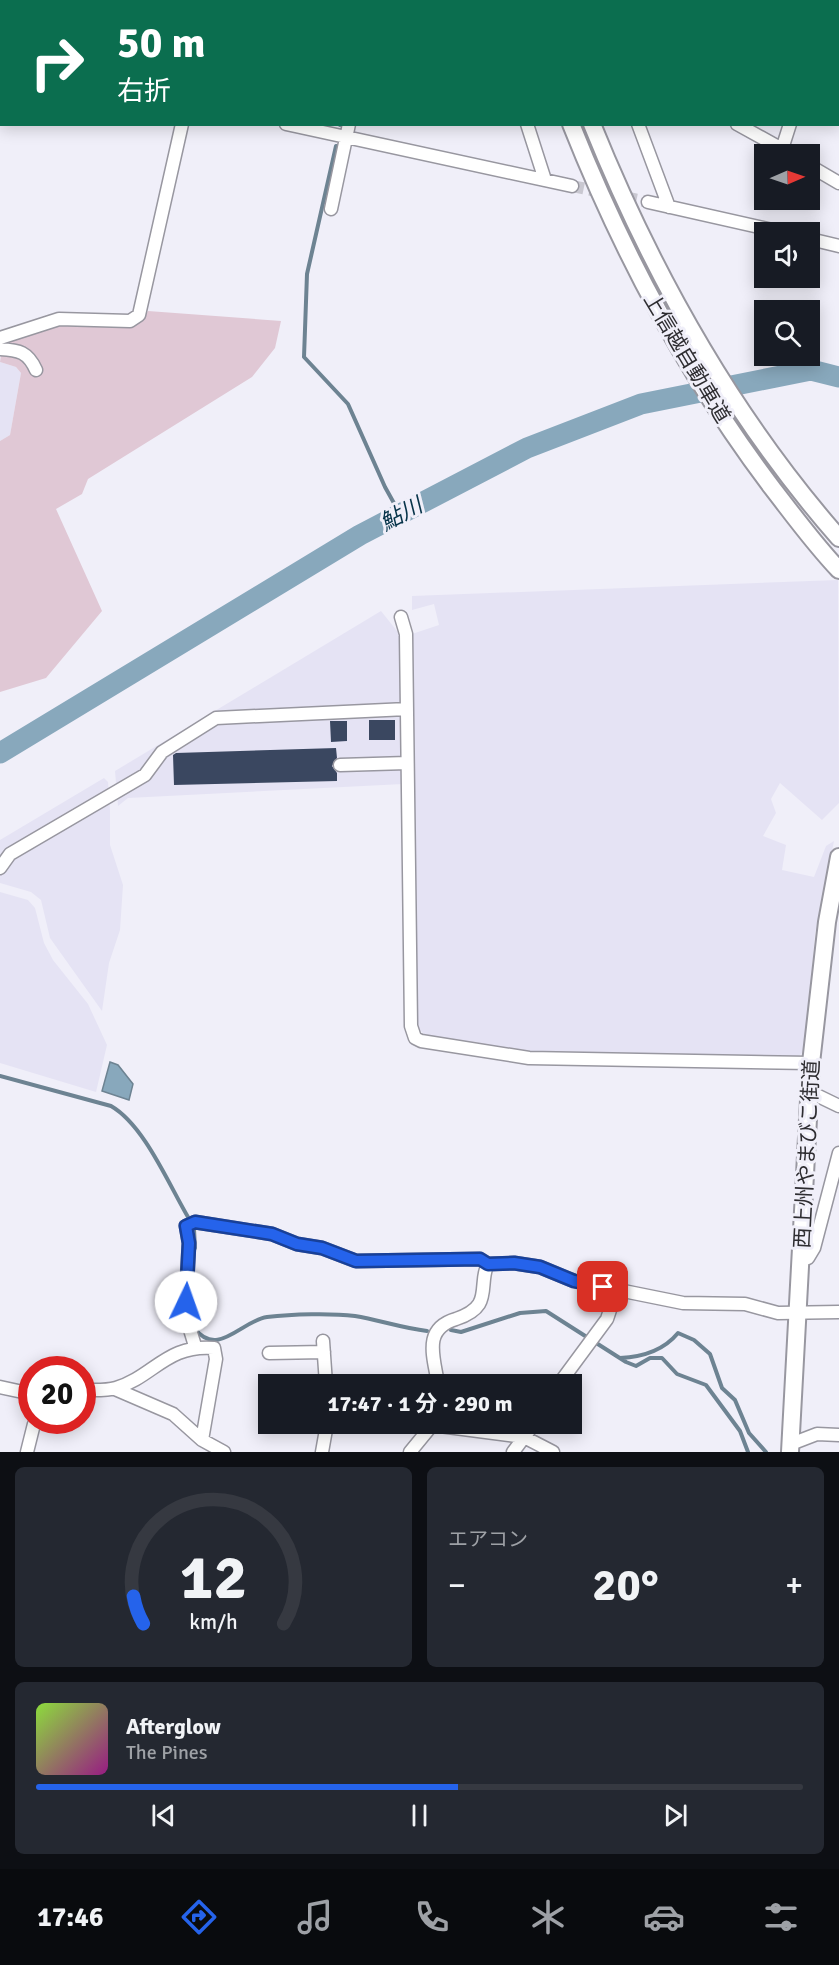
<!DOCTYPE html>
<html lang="ja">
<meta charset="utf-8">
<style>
body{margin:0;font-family:Signika,"Noto Sans JP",sans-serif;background:#242831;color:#f1f3f6;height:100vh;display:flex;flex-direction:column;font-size:22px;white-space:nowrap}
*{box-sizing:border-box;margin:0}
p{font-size:20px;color:#9ea1a6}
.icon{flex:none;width:33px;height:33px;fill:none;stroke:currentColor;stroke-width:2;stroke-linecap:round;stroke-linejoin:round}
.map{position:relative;height:1452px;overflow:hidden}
.panel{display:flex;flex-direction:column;gap:15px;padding:15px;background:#0d0f14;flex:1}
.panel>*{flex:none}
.banner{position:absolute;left:0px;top:0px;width:840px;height:126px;box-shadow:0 3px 15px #0003;background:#0b6e4f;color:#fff;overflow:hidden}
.needle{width:39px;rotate:88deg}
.tools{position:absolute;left:754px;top:144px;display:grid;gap:12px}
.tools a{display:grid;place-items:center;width:66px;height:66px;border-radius:0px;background:#171b24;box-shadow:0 3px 15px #0003;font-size:30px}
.speed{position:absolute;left:18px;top:1356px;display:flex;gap:12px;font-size:30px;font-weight:700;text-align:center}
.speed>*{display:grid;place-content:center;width:78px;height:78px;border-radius:50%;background:#171b24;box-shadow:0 3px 15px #0003;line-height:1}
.speed .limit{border:9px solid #d22;background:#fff;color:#111}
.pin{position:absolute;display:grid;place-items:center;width:51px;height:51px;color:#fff;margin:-26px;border-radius:12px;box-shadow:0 3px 9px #0006}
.me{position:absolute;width:66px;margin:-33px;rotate:3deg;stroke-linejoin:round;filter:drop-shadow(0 0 4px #0008)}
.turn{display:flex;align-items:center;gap:21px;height:126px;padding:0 18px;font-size:27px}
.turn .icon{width:78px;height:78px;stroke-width:2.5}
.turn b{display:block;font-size:42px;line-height:51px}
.big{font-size:45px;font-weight:700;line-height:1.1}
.panel .card{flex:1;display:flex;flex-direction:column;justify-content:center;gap:9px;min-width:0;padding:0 21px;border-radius:9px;background:#242831}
.panel .dial{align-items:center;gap:0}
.dial svg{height:156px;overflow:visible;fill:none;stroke:#363941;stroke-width:7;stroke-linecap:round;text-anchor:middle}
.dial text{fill:#f1f3f6;stroke:none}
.song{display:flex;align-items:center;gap:18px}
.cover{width:72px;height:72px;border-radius:9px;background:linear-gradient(135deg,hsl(90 70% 55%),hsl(310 70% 35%))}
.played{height:6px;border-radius:3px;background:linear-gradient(90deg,#2563eb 55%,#363941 55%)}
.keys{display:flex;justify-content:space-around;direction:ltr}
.heat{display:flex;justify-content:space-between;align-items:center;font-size:33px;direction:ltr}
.panel .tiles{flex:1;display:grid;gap:15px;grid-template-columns:1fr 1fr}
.card:last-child{grid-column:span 2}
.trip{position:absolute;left:258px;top:1374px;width:324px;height:60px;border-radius:0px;background:#171b24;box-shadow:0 3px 15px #0003;font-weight:700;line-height:60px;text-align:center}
.menu{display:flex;height:96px;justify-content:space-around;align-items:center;background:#090b0e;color:#9ea1a6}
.menu .icon{width:42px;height:42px}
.menu .current{color:#2563eb}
.menu b{font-size:27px;color:#f1f3f6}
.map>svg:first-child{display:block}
.built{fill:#e5e3f4}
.green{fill:#e0c8d5}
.water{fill:#88a8bc;stroke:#6d8392;stroke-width:1.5}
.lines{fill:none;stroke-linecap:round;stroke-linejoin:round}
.stream{stroke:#6d8392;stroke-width:4}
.river{stroke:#88a8bc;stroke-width:21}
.building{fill:#3a4760}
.minor-tunnel{stroke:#c9c8d1;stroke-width:12;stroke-dasharray:12 6;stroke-linecap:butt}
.minor-casing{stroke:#9897a0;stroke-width:15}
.highway-casing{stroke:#9897a0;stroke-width:20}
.minor{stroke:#fff;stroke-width:12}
.highway{stroke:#fff;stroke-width:16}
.route-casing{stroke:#184099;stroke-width:15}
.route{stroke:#2563eb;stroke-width:10}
.labels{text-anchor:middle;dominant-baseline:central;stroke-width:6;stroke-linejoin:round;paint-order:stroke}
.street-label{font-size:21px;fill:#2e2d31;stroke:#f0eff9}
.water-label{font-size:22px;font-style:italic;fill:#063349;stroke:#f0eff9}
</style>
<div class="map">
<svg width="839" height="1452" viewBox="0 0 839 1452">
<rect width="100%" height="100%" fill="#f0eff9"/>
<!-- built -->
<path class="built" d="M0,362L16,367L21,373L10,435L0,441Z
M838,580L839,803L822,820L780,783L771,799L776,813L763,836L786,845L782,870L814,877L826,846L834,841L815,933L805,1050L799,1056L675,1057L522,1052L425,1035L415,1025L412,634L439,625L434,604L412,610V596Z
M381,611L401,636L403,784L128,798L118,806L115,771Z
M104,778L108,782L110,810V845L123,885L120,930L109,963L102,1011L50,938L41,900L31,892L0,883V840Z
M0,892L28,900L35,908L44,943L53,960L88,1004L107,1045L96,1092L0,1063Z"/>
<!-- green -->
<path class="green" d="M148,311L281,321L275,348L252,377L88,479L82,494L56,509L102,611L46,678L0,692V441L10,435L21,373L16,367L0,362L3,341L59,323L143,320Z"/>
<!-- water -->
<path class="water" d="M110,1062L118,1065L133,1084L129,1100L102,1091Z"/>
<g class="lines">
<!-- stream -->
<path class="stream" d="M360,0L361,2
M340,125V124
M336,146L307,274L304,357L348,404L385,487L400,514
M0,1076L111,1106C144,1125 168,1183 188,1217L194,1229L195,1248
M195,1329C218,1358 241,1321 267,1317C292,1314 331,1313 355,1316C379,1320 402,1328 427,1331
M451,1330L461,1332L520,1313L546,1311L626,1362L636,1366L650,1358H662L677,1374L706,1385L740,1431L748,1452
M620,1358C642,1357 664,1350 678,1333L694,1340L710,1354L722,1388L735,1400L749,1433L766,1452"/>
<!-- river -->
<path class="river" d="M0,753L360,535L527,448L641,404L811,370L839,377"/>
</g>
<!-- building -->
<path class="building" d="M369,720H395V740H369Z
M330,721H347V741L331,742Z
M336,748L337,758L332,766L337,773V781L174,785L173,755L176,753Z"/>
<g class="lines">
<!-- minor-tunnel -->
<path class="minor-tunnel" d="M572,186L648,202"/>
<!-- minor casing -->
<g class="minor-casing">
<path id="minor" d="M443,0L450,2
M488,0L489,2
M597,0V2
M209,2L210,0
M375,2V0
M716,2L717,0
M772,2V0
M826,2L827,0
M0,62L2,63
M838,80H839
M286,124L572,186
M527,124L545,180
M638,124L669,207
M737,124L791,154
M782,149L790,124
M810,166L839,183
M648,202L781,232
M331,209L349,124
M810,239L839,246
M0,338L59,319L130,321L139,315L182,124
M0,349C19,350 28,352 36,370
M401,617L406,634L411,1026L415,1038L421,1041L529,1058L811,1063
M340,765L407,763
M0,868L10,854L145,775L162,752L216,718L407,709
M810,1092L839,1106
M801,1260L808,1258L814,1248L839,1153
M323,1341L326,1384
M195,1346L185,1313L189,1243L186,1226L195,1222L272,1234L297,1244L322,1248L356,1261L480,1259L488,1264L514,1263L540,1267L574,1281L683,1303L745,1304L778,1313L839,1312
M269,1353L324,1352
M438,1384C434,1357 422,1329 456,1319C465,1316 474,1312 479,1304C486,1293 481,1276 488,1264
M559,1384L607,1319L617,1289
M0,1387L32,1394
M115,1389L173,1414L202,1440L224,1452
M82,1390C93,1390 106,1391 116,1388C153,1377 167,1344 214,1348L216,1359L202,1440
M432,1425L524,1437L553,1452
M791,1444L817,1434L839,1435
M27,1452L34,1424L43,1420
M322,1452L327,1424
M410,1452L433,1424
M513,1452L534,1424"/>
</g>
<!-- highway casing -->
<g class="highway-casing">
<path id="highway" d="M531,0L532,2
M552,0V2
M571,124C623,255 688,377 773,489C794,516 815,545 839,570
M592,124C653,275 732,416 839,538
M790,1452L811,1063L827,922L839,857"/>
</g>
<!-- minor -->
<use href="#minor" class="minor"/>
<!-- highway -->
<use href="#highway" class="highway"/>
</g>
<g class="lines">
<!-- route casing -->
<g class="route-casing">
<path id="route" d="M186,1302L189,1243L186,1226L195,1222L272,1234L297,1244L322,1248L356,1261L480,1259L488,1264L514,1263L540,1267L574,1281L603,1287"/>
</g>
<!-- route -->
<use href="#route" class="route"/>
</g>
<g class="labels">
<!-- street labels -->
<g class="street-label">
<text transform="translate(687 358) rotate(59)">上信越自動車道</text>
<text transform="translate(807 1154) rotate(-87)">西上州やまびこ街道</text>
</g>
<!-- water labels -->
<g class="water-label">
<text transform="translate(401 514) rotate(-28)">鮎川</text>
</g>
</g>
</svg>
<div class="tools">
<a><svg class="needle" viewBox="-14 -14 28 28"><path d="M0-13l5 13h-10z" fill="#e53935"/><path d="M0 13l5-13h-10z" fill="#9ea1a6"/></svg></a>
<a><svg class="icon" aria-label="sound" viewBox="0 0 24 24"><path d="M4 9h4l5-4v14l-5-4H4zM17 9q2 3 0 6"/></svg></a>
<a><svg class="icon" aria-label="search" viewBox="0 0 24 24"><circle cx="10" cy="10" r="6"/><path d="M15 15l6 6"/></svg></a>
</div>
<div class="speed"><div class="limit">20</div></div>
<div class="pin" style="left:603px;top:1287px;background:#d93025"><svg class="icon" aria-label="arrive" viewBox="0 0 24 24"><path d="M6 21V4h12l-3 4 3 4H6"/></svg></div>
<svg class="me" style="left:186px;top:1302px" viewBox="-20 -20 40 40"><circle r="19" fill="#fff"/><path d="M0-13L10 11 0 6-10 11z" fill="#2563eb"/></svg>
<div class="trip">17:47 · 1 分 · 290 m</div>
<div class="banner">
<div class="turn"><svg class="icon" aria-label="right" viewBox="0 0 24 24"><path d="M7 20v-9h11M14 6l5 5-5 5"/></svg><div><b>50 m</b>右折</div></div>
</div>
</div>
<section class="panel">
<div class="tiles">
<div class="card dial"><svg viewBox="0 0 100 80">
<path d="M14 69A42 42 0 1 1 86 69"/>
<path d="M14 69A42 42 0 0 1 9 55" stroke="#2563eb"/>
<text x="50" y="56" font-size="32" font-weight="700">12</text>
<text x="50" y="72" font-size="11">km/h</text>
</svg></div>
<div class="card"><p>エアコン</p>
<div class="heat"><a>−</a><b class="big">20°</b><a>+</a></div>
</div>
<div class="card">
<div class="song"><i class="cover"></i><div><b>Afterglow</b><p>The Pines</p></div></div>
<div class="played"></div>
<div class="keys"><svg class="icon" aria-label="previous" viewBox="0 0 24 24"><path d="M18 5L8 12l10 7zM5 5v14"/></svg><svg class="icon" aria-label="pause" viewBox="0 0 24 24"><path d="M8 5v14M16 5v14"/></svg><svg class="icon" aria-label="next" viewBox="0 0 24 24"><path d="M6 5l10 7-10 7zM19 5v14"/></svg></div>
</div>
</div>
</section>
<nav class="menu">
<b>17:46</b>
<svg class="icon current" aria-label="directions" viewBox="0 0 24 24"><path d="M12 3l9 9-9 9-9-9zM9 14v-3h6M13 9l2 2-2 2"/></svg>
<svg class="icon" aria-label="music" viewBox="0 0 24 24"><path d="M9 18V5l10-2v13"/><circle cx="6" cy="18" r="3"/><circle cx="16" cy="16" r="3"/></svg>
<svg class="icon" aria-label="phone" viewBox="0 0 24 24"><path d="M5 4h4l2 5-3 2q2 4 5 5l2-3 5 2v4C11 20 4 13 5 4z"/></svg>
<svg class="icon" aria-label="climate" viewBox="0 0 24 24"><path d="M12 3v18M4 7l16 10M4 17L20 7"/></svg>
<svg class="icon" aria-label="car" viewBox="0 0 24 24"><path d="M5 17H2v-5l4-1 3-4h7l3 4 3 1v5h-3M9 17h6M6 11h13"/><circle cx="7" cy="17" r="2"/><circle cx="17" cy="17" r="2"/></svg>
<svg class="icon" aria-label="filters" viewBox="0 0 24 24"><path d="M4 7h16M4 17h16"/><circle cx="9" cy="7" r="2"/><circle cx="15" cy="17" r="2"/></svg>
</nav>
